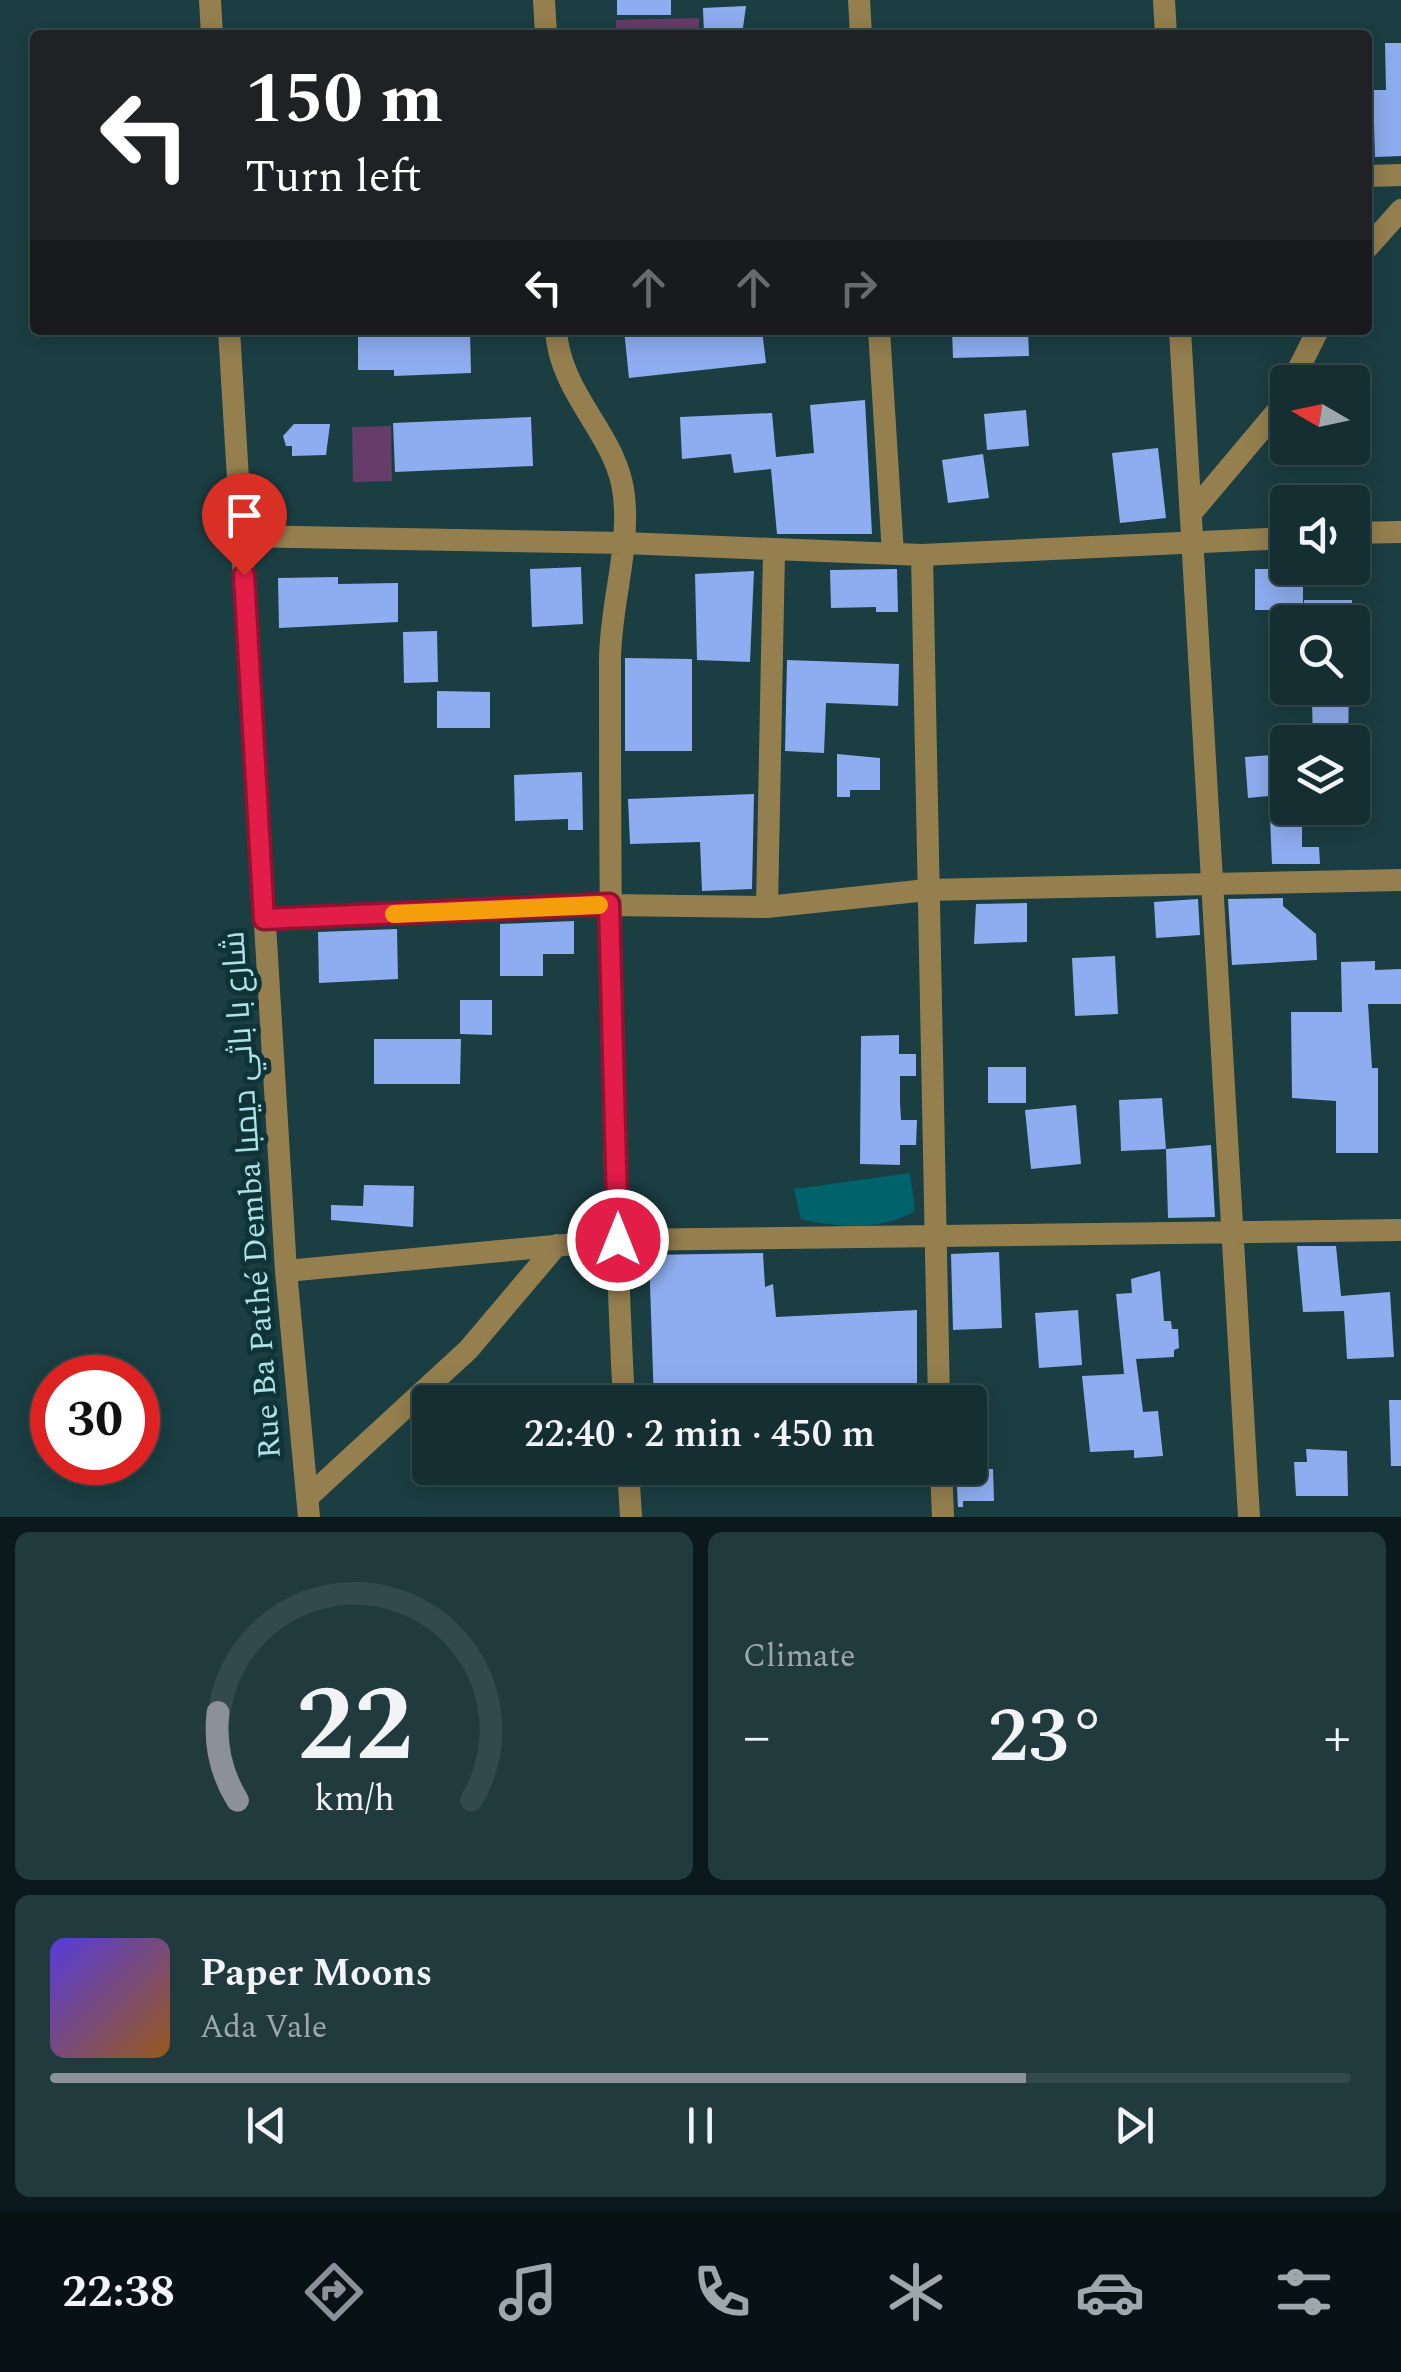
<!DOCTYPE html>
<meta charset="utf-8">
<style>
body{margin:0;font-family:Spectral,Cairo,serif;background:#213a3e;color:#f1f3f6;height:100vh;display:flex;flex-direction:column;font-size:38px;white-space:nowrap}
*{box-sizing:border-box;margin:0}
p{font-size:32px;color:#9da8ac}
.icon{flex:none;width:55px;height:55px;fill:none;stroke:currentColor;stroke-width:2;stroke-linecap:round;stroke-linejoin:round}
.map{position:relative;height:1517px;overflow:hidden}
.sheet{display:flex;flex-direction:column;gap:15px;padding:15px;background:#0b191c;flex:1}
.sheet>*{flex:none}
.top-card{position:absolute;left:30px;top:30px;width:1342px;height:305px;border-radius:10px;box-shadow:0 5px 25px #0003,0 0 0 2px #334a4d;background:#202124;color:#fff;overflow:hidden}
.needle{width:65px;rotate:279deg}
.controls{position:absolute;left:1270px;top:365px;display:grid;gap:20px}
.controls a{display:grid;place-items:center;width:100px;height:100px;border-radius:10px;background:#142e32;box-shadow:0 5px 25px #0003,0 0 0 2px #334a4d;font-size:50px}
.speed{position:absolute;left:30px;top:1355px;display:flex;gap:20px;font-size:50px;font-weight:700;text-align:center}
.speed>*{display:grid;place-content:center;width:130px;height:130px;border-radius:50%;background:#142e32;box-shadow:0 5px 25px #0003,0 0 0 2px #334a4d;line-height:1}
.speed .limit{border:15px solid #d22;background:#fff;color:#111}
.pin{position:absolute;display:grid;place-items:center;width:85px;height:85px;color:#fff;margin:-102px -42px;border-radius:50% 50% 50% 0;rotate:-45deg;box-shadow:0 0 10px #0007}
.pin .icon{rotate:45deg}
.me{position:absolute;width:110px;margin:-55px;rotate:0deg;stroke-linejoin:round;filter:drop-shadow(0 0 8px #0008)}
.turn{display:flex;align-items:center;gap:35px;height:210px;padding:0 50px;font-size:45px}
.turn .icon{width:130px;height:130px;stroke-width:2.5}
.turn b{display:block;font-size:70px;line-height:85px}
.lanes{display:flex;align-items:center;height:95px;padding:0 50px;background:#0003;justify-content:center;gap:50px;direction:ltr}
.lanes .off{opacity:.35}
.big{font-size:75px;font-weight:600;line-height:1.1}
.sheet .tile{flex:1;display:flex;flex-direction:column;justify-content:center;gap:15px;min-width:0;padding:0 35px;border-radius:15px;background:#213a3e}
.sheet .dial{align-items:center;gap:0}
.dial svg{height:260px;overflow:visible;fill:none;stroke:#334a4d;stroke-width:7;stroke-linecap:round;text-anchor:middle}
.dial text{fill:#f1f3f6;stroke:none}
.song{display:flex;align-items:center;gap:30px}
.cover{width:120px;height:120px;border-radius:15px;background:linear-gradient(135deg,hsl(250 70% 55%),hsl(30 70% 35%))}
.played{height:10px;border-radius:5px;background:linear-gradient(90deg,#8c9099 75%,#334a4d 75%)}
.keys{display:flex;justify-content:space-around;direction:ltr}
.heat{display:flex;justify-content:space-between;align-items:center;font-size:55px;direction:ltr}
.sheet .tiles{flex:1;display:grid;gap:15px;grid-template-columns:1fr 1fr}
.tile:last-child{grid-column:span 2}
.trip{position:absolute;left:412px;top:1385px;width:575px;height:100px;border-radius:10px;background:#142e32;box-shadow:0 5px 25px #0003,0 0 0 2px #334a4d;font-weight:600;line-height:100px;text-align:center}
.dock{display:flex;height:160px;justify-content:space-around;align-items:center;background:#081214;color:#9da8ac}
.dock .icon{width:70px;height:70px}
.dock .active{color:#8c9099}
.dock b{font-size:45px;color:#f1f3f6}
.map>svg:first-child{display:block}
.green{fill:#663c69}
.water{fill:#00626a}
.building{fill:#8eadf0}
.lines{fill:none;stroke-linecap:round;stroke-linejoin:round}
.minor{stroke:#957f4f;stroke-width:22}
.route-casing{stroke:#92132f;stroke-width:25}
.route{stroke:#e11d48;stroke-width:18}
.slow{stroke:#f59e0b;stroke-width:18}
.labels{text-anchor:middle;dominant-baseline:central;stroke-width:10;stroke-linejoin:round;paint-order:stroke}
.street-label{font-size:32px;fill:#aee0e5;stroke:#0f3438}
</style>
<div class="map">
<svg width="1401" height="1517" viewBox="0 0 1401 1517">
<rect width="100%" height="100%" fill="#1b3e42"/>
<!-- green -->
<path class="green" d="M699,18V35H616V20Z
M391,426L392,481L353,482L352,427Z"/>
<!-- water -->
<path class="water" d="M910,1173L915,1211C882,1231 838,1228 801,1219L794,1189Z"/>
<!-- building -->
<path class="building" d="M617,0H671V15H617Z
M746,6L742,35H704L703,8Z
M1385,43H1401V156L1375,157L1373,90H1386Z
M470,330L471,373L394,376V370H358V331Z
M624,330H762L766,363L629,378Z
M952,330H1028L1029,356L953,358Z
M865,400L872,534H777L771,469L734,473L731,454L682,459L680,417L772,413L776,457L814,453L810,405Z
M1026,410L1029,446L987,450L984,414Z
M531,417L533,466L395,472L393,423Z
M294,424H330L326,455L292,456V446H286L283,436Z
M1158,448L1166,518L1120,523L1112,453Z
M983,454L989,498L948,503L942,460Z
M581,567L583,624L532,627L530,569Z
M897,569L898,612H876V607L831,608L830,570Z
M1255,569H1303V610H1255Z
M754,571L750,662L697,660L695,574Z
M338,577V584L398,583V622L279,628L278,578Z
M1304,600H1352L1351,622H1303Z
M437,631L438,682L404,683L403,632Z
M625,658L692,659V751H625Z
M787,660L899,664L898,706L826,703L824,753L785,751Z
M1269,662H1288V688H1349L1348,742L1313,740L1312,702H1270Z
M437,691L490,692V728H437Z
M837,754L880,758V790H850V797H837Z
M1288,754V808H1302V847H1319L1320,864H1272L1269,796L1248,798L1245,757Z
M582,772L583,830H568V819L515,821L514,775Z
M754,794L752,889L702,891L700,842L630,844L628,799Z
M1283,898V906L1316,934L1317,960L1232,965L1228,899Z
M1198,899L1200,935L1156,938L1154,902Z
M1027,903V942L974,944L976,904Z
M574,921V954H543V976H500V924Z
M397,929L398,979L319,983L318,932Z
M1115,956L1118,1014L1075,1016L1072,958Z
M1375,961V970L1401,969V1004H1368L1372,1068H1378V1153H1336V1101L1292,1098L1291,1012H1342L1341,962Z
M460,1000H492V1035L460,1034Z
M899,1035V1054H916V1076H900V1103L901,1120H917L916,1145H900V1165L860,1164L861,1036Z
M374,1039H461L460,1084H374Z
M988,1067H1026V1103H988Z
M1162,1098L1166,1149L1121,1151L1119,1100Z
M1076,1105L1081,1164L1031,1169L1025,1110Z
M1211,1145L1215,1217L1168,1218L1166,1149Z
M364,1185L414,1186L413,1227L331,1220V1205L363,1206Z
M1297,1246H1336L1341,1296L1390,1292L1394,1357L1347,1359L1344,1311L1303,1312Z
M999,1252L1002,1328L953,1330L951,1254Z
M763,1253L765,1287L773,1284L776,1317L917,1310V1402H654L649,1255Z
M1160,1271L1164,1321H1171L1172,1329H1178L1179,1348L1174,1350V1357L1136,1359L1143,1412L1158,1411L1163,1456L1134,1458V1450L1090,1452L1082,1376L1124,1374L1116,1294L1132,1293L1131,1279Z
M1078,1310L1082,1365L1039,1368L1035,1313Z
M1389,1400H1401V1466H1391Z
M1306,1449L1347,1451L1348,1496H1296L1294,1462H1307Z
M956,1469H993L994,1501H963V1507H958Z"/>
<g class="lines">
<!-- minor -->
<path class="minor" d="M210,0L212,35
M544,0L546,35
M859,0L861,35
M1164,0L1166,35
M1368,176L1401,175
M1368,247L1401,210
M229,330L286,1271L309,1517
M556,330C560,396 618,435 624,496C630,551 610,605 610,661C610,908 611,1156 624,1402
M879,330L893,554
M1180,330L1249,1517
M1292,382L1318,330
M1193,511L1278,410L1288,391
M1352,533L1401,532
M241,536L624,543L922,555L1288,538
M922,555L939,1402
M767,907L774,552
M264,919L609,905L767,907L927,890L1401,880
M286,1271L618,1240L1401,1230
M628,1468L631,1517
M941,1468L943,1517
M307,1498L468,1350L557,1245"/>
</g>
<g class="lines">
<!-- route casing -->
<g class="route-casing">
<path id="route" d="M244,575L264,919L609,904L618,1240"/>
</g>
<!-- route -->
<use href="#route" class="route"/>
<!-- slow -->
<path class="slow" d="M394,914L599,905"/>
</g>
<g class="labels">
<!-- street labels -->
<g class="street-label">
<text transform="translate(252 1195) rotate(-94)">Rue Ba Pathé Demba شارع با باثي ديمبا</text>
</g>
</g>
</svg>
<div class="controls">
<a><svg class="needle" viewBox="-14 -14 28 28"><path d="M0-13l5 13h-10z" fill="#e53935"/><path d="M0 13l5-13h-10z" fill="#9da8ac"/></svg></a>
<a><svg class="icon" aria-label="sound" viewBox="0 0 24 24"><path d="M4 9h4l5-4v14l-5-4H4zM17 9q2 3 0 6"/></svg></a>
<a><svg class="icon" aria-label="search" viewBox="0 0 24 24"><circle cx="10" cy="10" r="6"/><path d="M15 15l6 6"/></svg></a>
<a><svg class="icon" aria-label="layers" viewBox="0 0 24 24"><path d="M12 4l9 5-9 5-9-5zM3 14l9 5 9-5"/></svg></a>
</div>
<div class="speed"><div class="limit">30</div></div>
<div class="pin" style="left:244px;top:575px;background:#d93025"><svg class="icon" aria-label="arrive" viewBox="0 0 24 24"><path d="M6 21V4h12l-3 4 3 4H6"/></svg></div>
<svg class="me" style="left:618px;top:1240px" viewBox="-20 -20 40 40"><circle r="17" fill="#e11d48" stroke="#fff" stroke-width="3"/><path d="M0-11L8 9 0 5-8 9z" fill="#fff"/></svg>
<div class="trip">22:40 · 2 min · 450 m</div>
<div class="top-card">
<div class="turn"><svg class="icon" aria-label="left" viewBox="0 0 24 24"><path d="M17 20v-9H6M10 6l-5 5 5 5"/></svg><div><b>150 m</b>Turn left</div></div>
<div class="lanes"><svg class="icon" aria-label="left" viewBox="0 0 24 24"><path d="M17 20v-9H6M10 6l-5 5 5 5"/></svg><svg class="icon off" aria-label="ahead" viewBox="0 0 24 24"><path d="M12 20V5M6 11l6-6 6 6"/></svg><svg class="icon off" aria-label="ahead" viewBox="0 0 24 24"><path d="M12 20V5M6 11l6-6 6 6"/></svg><svg class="icon off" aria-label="right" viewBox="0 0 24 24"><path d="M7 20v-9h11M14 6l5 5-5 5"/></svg></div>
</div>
</div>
<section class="sheet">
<div class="tiles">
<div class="tile dial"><svg viewBox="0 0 100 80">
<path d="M14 69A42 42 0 1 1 86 69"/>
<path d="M14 69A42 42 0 0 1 8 42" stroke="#8c9099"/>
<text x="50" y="56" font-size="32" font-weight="700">22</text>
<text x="50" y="72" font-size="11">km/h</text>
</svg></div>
<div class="tile"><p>Climate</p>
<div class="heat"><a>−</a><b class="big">23°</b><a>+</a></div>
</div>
<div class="tile">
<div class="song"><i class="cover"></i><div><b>Paper Moons</b><p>Ada Vale</p></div></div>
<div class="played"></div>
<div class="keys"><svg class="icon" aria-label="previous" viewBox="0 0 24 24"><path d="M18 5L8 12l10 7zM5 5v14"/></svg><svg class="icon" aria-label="pause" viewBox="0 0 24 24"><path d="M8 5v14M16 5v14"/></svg><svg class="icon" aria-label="next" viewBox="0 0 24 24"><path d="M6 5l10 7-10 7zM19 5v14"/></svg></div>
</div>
</div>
</section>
<nav class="dock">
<b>22:38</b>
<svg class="icon active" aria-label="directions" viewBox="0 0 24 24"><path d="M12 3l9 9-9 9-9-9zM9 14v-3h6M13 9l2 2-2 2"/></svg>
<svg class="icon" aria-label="music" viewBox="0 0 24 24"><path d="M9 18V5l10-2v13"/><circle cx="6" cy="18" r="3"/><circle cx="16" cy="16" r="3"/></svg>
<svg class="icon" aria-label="phone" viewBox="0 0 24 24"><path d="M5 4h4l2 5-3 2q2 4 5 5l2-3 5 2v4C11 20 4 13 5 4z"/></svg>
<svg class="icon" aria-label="climate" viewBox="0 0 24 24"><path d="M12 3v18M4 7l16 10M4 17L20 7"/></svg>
<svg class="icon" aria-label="car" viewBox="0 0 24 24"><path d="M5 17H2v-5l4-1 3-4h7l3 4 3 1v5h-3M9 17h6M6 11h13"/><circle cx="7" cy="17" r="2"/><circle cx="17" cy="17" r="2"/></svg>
<svg class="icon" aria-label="filters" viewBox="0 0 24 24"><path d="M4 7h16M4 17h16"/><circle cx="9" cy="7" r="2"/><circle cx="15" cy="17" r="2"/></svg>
</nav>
